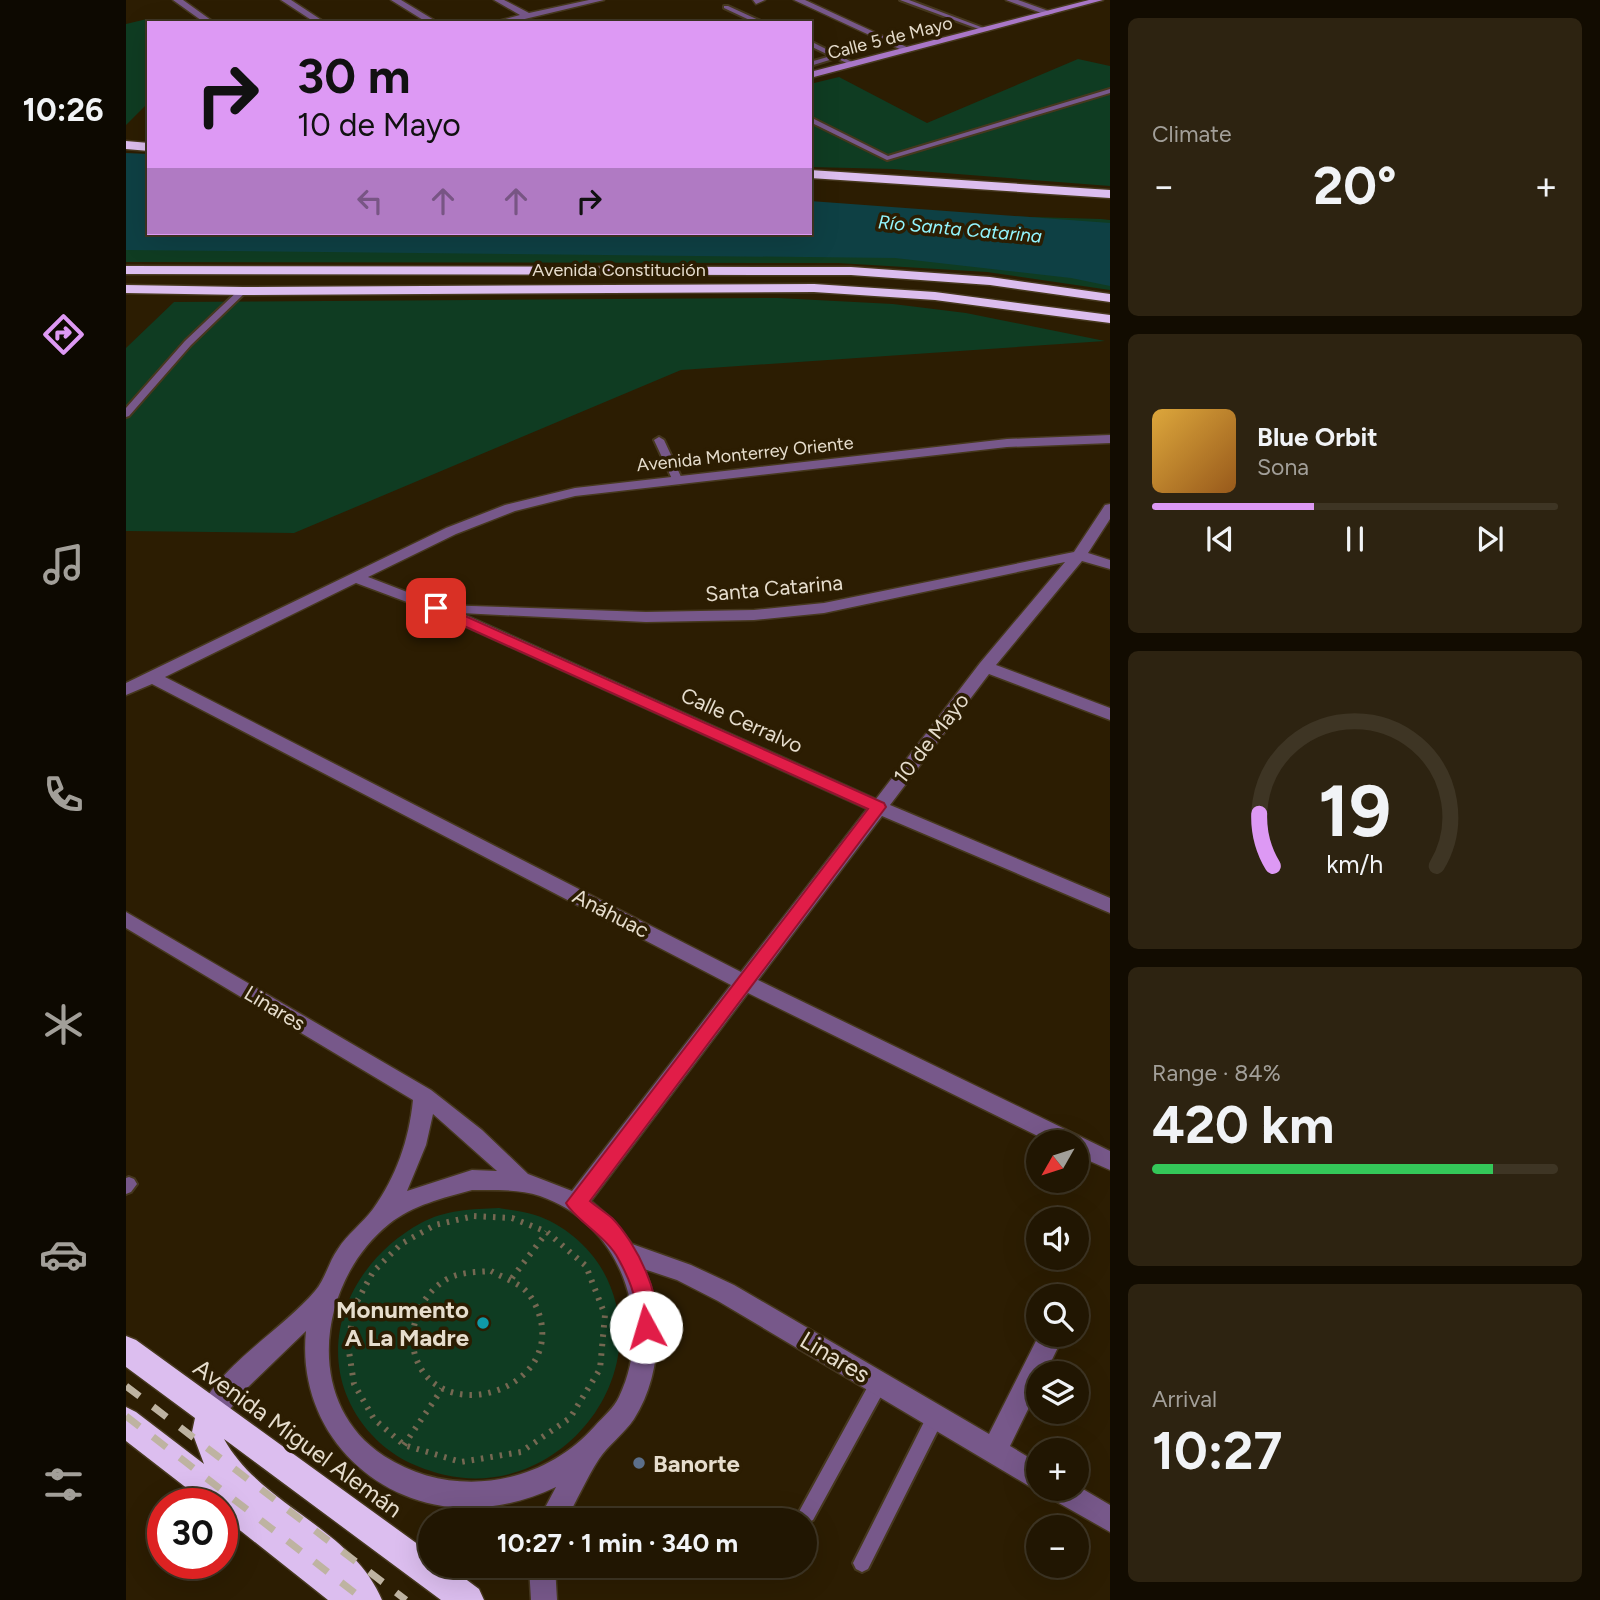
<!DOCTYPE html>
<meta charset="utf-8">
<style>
body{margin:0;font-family:Figtree,sans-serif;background:#2d2311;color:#f1f3f6;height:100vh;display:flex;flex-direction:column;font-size:26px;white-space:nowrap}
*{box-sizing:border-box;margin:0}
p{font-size:23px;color:#a29f99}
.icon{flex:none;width:38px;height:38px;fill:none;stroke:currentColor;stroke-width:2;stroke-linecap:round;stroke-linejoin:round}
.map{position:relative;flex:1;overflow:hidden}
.drawer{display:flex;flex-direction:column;gap:18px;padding:18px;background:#120c01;width:490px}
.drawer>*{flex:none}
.top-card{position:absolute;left:21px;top:21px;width:665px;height:214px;border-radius:0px;box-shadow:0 7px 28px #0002,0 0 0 2px #3e3524;background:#dd99f4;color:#111;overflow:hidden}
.needle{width:46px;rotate:231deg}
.tools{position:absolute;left:900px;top:1130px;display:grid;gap:14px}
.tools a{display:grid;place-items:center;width:63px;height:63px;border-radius:50%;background:#211602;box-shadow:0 7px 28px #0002,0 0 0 2px #3e3524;font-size:35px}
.speed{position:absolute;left:21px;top:1488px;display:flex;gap:14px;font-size:35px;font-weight:700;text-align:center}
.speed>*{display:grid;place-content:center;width:91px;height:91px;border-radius:50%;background:#211602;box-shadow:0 7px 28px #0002,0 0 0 2px #3e3524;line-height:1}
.speed .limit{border:10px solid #d22;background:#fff;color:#111}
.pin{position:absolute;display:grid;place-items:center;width:60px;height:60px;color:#fff;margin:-30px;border-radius:14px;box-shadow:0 4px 10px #0006}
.me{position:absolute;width:77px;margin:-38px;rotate:354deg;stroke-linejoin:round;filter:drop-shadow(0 0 5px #0008)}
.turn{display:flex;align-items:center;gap:24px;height:147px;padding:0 35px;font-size:32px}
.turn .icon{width:91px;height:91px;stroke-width:2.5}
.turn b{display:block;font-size:49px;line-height:60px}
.lanes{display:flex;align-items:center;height:66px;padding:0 35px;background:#0003;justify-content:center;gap:35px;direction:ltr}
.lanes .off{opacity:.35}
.big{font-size:52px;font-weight:700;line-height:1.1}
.drawer .tile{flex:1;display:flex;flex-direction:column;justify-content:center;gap:10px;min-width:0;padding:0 24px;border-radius:10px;background:#2d2311}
.drawer .dial{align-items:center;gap:0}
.dial svg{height:182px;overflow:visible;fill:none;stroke:#3e3524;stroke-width:7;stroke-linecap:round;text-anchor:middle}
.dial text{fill:#f1f3f6;stroke:none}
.song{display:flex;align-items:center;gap:21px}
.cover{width:84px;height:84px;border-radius:10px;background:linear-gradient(135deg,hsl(40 70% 55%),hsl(30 70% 35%))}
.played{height:7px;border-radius:4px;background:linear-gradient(90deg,#dd99f4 40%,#3e3524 40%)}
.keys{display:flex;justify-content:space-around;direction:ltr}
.heat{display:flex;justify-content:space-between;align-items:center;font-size:38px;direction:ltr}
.charge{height:10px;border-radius:5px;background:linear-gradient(90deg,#34c759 84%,#3e3524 0)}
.trip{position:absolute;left:292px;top:1508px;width:399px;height:70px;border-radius:35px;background:#211602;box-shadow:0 7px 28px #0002,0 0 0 2px #3e3524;font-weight:700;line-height:70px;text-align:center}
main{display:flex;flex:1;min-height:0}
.dock{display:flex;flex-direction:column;width:126px;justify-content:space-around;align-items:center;background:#0d0901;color:#a29f99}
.dock .icon{width:49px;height:49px}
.dock .on{color:#dd99f4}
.dock b{font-size:32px;color:#f1f3f6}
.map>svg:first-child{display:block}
.green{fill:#0f3c22}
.water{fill:#0e4044}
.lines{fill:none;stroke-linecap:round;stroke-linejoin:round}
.lane-casing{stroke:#46381e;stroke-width:4}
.street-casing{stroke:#46381e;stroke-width:3}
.secondary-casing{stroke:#46381e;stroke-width:3}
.highway-casing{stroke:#46381e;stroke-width:3}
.path{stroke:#756852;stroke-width:6;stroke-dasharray:2.5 7;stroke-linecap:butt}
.lane{fill:#77588a;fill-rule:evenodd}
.street{fill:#77588a;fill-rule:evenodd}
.secondary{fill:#a977c7;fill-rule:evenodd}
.highway{fill:#dcbeef;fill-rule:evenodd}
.rail{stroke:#beb3a1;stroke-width:7;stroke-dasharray:17 17;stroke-linecap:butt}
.route{fill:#e11d48;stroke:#92132f;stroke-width:2}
.culture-dot{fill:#0f9aa8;stroke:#2c1d02;stroke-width:2.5}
.service-dot{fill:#5c6f8a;stroke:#2c1d02;stroke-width:2.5}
.labels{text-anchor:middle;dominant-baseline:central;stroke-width:7;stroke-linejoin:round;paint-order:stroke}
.far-street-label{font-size:18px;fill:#e6ddcd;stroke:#2c1d02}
.far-water-label{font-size:19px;font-style:italic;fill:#92f5fe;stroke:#2c1d02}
.street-label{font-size:21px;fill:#e6ddcd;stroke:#2c1d02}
.near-poi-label{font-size:24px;font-weight:bold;fill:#e6ddcd;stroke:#2c1d02;text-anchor:end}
.near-street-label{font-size:24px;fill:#e6ddcd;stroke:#2c1d02}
</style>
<main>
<nav class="dock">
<b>10:26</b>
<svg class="icon on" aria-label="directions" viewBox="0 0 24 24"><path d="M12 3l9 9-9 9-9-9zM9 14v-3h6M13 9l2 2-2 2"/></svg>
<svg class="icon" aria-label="music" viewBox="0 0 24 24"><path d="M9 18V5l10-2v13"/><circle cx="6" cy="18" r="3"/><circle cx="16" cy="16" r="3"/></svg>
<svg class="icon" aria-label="phone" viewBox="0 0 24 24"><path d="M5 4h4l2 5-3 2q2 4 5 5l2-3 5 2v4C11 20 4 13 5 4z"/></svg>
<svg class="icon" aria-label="climate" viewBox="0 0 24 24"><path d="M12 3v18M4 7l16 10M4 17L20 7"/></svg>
<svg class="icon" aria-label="car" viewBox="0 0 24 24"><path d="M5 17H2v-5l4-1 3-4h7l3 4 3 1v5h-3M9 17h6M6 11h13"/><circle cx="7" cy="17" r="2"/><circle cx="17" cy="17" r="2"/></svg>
<svg class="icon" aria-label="filters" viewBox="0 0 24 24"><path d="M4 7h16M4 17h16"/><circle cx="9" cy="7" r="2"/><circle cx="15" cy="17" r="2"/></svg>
</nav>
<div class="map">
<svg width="984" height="1600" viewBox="0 0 984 1600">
<rect width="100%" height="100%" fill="#2c1d02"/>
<!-- green -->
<path class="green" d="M21,19L27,23H23V102L0,125V24Z
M952,59L984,66V186L767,169L684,167V84L713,77L801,123Z
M0,158L23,233H684L871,216L975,219L984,220V290L861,272L712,263L0,262Z
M652,298L767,304L840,313L979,341L555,370L168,533L0,531V348L48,302Z
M373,1208C384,1210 398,1211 409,1215C437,1224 463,1246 477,1271C535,1375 433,1501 319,1475C291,1468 266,1457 246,1435C181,1364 216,1266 295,1223C319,1210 346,1209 373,1208Z"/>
<!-- water -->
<path class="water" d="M0,153L23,154V233H684V201L984,223V286L945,278L769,258L0,250Z"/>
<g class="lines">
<!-- lane casing -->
<g class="lane-casing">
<path id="lane" d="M774,0H783L863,30L858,31Z
M598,6H602L639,23H630L598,8Z
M684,41L730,64L725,65L710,58L684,66V62L705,56L684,46Z
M984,89V93L761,160L684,122V117L762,156Z
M114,289L121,291L65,345L3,416L0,417V408L59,341Z
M533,437L538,440L557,481L555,483L552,484L547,481L528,440Z
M3,1177L8,1179L11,1184L5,1192L0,1194V1178Z
M753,1375L759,1377L761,1383L759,1389L687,1520L681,1523L675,1520L672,1514L675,1508L747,1377Z
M810,1407L816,1410L819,1416L816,1422L742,1569L736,1572L730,1569L727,1563L730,1557L804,1410Z"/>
</g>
<!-- street casing -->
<g class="street-casing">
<path id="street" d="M47,0H57L89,23H79Z
M155,0H165L200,23H190Z
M265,0H275L313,23H302Z
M368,0H378L403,13L463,0H478L382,23H365L394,15Z
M627,0H639L630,4Z
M668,0H679L787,50L780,52Z
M880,0H892L928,13L921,15Z
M984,435V443L881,447L449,496L389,511L330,534L242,577L315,605L520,612L628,610L698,603L948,552L979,505L984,504V519L962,553L984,560V569L956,561L870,665L984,708V720L863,674L764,805L984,898V913L756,816L632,980L984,1151V1170L950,1155V1143H926L622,993L465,1201L487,1220L506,1244L565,1265L608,1285L863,1434L913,1335H938L919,1374H912V1389L884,1446L912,1463L913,1489L903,1486L592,1301L551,1280L518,1269C539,1313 535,1377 508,1419C498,1434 482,1445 473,1459C460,1479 451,1501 439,1521H412L430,1487C402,1500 373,1508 342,1508C245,1507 170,1428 180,1331L120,1389L93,1423L84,1426L75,1423L72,1414C91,1367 157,1329 189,1291C199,1280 203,1261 212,1249C221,1234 237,1223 247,1209C270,1177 283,1140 287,1100L0,928V912L305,1090L356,1130L402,1174L446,1191L605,985L26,684L0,695V683L320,528L379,505L449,488L881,439ZM939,562L854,663L750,799L335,613L520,622L628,620L698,613ZM230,583L305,611L741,809L615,972L39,677ZM307,1114L371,1171L346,1170L281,1191L300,1145ZM346,1190C368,1190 393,1189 414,1196C496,1224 529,1322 493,1397C488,1408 477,1417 469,1426C416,1486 326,1500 258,1456C175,1402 193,1280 263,1224C287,1205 317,1198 346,1190Z
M950,1485L984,1505V1532L924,1498L920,1489H950Z
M403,1566H429L431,1600H405Z"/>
</g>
<!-- secondary casing -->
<g class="secondary-casing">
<path id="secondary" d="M963,0H977L684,78V72Z"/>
</g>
<!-- highway casing -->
<g class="highway-casing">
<path id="highway" d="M0,141L23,143V151L0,149Z
M684,170L984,190V198L684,178Z
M0,266L725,267L864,277L984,294V302L864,285L725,275L0,274Z
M688,284L809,292L984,315V323L809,300L688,292L117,295L0,293V285L117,287Z
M0,1336L10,1340L304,1553V1566H322L353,1589L358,1600H315L98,1439C135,1506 226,1528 256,1600H202L96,1516V1503H80L0,1441V1407L10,1412L78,1464L66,1432L69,1418L0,1367Z"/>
</g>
<!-- path -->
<path class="path" d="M348,1216L386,1218L421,1232L460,1266L479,1315L474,1369L444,1418L395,1452L335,1462L278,1445L248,1419L228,1384L222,1345L228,1307L247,1272L275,1244L309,1225Z
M365,1271C374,1276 385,1280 394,1286C405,1293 412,1308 415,1321C430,1393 311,1427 289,1355C281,1326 296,1292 323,1278C336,1272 351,1272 365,1271Z
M386,1278L421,1232
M278,1445L316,1389"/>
<!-- lane -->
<use href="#lane" class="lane"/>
<!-- street -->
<use href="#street" class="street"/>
<!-- secondary -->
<use href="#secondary" class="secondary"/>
<!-- highway -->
<use href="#highway" class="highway"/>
<!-- rail -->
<path class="rail" d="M0,1386L280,1600
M0,1416L238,1600"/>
</g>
<!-- route -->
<path class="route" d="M310,603L758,803L760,807L464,1201C471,1207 479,1212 486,1218C509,1241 541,1302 527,1334L520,1337L512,1334C507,1323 511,1313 509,1301C507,1289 499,1271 493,1260C481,1236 449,1220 440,1203L742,809L305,611V605Z"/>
<!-- markers -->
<circle class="culture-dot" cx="357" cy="1323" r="7"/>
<circle class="service-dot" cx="513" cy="1463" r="7"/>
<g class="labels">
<!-- far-street labels -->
<g class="far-street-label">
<text transform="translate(764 38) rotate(-14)">Calle 5 de Mayo</text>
<text x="493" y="270">Avenida Constitución</text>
<text transform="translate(619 454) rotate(-6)">Avenida Monterrey Oriente</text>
</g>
<!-- far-water labels -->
<g class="far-water-label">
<text transform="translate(834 229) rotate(5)">Río Santa Catarina</text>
</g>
<!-- street labels -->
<g class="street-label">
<text transform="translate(648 588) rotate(-5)">Santa Catarina</text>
<text transform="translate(616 720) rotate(24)">Calle Cerralvo</text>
<text transform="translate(805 738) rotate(-52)">10 de Mayo</text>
<text transform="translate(485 913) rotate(27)">Anáhuac</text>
<text transform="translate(149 1008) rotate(31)">Linares</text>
</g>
<!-- near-poi labels -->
<g class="near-poi-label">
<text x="343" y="1309">Monumento<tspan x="343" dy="28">A La Madre</tspan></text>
<text x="527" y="1463" text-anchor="start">Banorte</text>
</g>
<!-- near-street labels -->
<g class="near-street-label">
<text transform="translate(709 1357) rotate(31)">Linares</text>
<text transform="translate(172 1438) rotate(36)">Avenida Miguel Alemán</text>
</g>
</g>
</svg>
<div class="tools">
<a><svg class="needle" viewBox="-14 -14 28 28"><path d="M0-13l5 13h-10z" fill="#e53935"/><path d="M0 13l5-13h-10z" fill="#a29f99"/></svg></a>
<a><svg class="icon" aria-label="sound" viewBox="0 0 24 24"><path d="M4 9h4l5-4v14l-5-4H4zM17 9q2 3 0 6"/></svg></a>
<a><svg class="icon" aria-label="search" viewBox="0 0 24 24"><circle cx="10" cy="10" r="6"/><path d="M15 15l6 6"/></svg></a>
<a><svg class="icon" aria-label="layers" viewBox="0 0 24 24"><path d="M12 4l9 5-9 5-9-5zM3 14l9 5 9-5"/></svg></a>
<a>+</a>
<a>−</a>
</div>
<div class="speed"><div class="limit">30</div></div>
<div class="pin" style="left:310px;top:608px;background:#d93025"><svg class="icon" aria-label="arrive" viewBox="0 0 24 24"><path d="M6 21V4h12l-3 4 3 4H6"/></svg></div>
<svg class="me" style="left:520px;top:1327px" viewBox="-20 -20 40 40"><circle r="19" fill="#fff"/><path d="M0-13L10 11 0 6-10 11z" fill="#e11d48"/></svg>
<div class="trip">10:27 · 1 min · 340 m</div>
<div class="top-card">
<div class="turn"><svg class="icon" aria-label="right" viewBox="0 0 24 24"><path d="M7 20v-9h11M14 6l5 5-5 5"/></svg><div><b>30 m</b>10 de Mayo</div></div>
<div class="lanes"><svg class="icon off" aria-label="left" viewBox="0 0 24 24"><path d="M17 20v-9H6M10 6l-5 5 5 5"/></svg><svg class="icon off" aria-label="ahead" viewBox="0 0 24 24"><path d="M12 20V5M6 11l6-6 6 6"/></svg><svg class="icon off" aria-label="ahead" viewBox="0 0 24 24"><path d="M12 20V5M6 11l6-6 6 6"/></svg><svg class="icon" aria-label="right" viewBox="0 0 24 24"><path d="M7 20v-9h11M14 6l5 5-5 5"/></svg></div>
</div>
</div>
<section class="drawer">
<div class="tile"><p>Climate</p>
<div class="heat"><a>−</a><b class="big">20°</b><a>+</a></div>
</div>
<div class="tile">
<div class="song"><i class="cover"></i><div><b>Blue Orbit</b><p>Sona</p></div></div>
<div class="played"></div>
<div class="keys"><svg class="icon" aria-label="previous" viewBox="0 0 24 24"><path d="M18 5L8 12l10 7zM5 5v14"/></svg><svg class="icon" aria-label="pause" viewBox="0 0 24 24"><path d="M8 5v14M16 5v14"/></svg><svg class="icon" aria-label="next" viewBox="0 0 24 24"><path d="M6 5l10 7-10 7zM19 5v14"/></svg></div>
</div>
<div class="tile dial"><svg viewBox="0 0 100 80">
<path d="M14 69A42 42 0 1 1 86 69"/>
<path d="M14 69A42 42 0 0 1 8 46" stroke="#dd99f4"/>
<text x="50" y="56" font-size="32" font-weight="700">19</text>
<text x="50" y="72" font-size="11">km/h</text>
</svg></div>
<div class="tile"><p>Range · 84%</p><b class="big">420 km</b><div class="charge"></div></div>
<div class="tile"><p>Arrival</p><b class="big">10:27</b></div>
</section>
</main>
